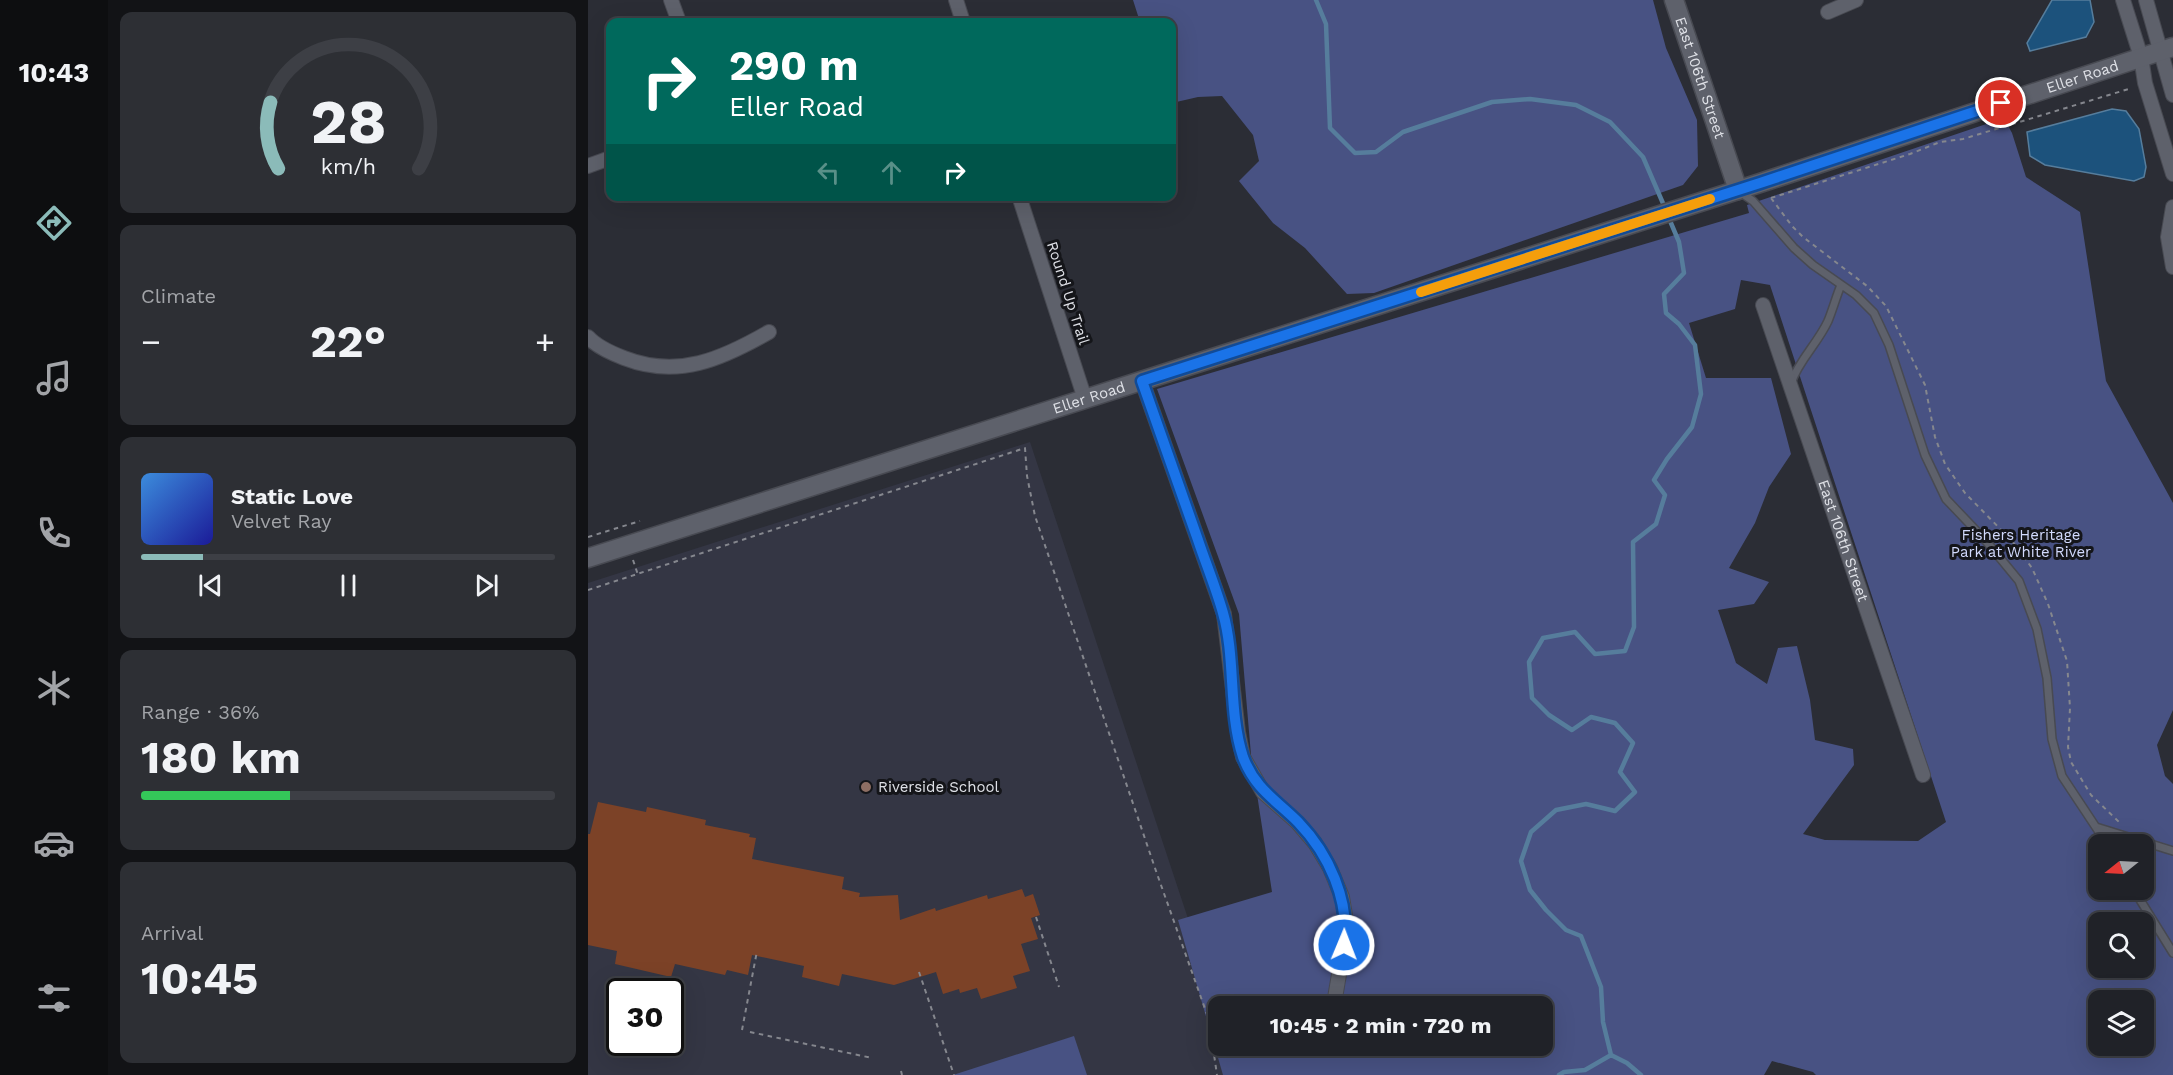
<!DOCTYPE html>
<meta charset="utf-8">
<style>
body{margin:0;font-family:"Work Sans",sans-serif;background:#2d2f34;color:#f1f3f6;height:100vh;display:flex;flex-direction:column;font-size:22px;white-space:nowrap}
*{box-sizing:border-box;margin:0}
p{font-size:20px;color:#a2a4a8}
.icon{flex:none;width:33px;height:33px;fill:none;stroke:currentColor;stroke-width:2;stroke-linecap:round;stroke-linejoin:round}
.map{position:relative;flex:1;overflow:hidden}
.drawer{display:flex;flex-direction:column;gap:12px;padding:12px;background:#121316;width:480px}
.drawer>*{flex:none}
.guide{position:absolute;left:18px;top:18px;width:570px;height:183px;border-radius:12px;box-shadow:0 6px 24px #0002,0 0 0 2px #3d3f45;background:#00695c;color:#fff;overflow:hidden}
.needle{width:39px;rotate:252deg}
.tools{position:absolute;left:1500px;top:834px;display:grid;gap:12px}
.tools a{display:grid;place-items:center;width:66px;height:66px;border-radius:12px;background:#202228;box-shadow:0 6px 24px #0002,0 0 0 2px #3d3f45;font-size:30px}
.speed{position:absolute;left:18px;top:978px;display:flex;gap:12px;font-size:30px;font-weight:700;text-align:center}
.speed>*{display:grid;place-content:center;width:78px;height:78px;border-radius:50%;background:#202228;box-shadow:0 6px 24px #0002,0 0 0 2px #3d3f45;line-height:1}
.speed .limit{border:3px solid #111;border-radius:9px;background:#fff;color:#111}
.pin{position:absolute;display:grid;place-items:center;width:51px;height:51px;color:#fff;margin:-26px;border:3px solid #fff;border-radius:50%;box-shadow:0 2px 6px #0007}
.me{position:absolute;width:66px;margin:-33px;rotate:1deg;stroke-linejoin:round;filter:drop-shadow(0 0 4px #0008)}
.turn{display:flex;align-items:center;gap:21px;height:126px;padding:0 24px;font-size:27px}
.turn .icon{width:78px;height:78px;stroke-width:2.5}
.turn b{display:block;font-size:42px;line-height:51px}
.lanes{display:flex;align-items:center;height:57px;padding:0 24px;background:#0003;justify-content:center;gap:30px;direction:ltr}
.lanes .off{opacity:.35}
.big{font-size:45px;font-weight:700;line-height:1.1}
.drawer .tile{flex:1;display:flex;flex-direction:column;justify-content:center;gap:9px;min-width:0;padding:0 21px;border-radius:12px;background:#2d2f34}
.drawer .dial{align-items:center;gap:0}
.dial svg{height:156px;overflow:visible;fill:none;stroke:#3d3f45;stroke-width:7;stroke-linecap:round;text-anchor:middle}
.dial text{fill:#f1f3f6;stroke:none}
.song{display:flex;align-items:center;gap:18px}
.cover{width:72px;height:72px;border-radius:9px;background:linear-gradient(135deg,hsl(210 70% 55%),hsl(240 70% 35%))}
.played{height:6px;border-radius:3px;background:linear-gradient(90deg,#8bbbb9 15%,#3d3f45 15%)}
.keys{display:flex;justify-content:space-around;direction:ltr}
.heat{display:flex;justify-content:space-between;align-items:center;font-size:33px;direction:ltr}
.charge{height:9px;border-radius:4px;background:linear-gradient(90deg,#34c759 36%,#3d3f45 0)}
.trip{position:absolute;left:620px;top:996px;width:345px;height:60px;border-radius:12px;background:#202228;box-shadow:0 6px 24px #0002,0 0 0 2px #3d3f45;font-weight:700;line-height:60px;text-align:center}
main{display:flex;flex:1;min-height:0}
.tabs{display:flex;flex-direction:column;width:108px;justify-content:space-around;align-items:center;background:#0d0e10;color:#a2a4a8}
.tabs .icon{width:42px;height:42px}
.tabs .selected{color:#8bbbb9}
.tabs b{font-size:27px;color:#f1f3f6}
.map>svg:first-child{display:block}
.built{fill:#343644;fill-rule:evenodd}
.green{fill:#485283;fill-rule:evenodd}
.water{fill:#1c527c;stroke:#567d9c;stroke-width:1.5}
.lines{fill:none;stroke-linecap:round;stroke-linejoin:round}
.stream{stroke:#567d9c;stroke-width:4.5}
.building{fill:#7c4227}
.lane-casing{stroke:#484a52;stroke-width:10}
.street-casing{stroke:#484a52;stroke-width:16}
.secondary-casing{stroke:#484a52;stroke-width:21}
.path{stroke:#85878e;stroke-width:2;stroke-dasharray:4.5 4.5;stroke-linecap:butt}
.lane{stroke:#5e616b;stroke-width:7}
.street{stroke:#5e616b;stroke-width:14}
.secondary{stroke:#5e616b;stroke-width:18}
.route-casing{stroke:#114b97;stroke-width:15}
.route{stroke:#1a73e8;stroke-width:10}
.slow{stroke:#f59e0b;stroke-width:10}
.education-dot{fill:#8d6e63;stroke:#141519;stroke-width:2}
.labels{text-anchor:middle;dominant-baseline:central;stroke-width:6;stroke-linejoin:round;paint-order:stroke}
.street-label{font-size:15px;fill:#dfe1e7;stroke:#141519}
.park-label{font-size:15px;fill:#d2dafd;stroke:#141519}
.poi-label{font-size:15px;fill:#dfe1e7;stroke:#141519;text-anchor:start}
</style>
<main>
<nav class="tabs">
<b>10:43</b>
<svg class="icon selected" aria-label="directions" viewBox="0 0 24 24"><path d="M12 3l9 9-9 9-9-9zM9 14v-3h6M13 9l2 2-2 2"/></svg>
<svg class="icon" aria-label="music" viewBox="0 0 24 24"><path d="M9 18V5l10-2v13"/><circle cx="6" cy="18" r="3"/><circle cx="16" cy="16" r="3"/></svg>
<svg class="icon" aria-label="phone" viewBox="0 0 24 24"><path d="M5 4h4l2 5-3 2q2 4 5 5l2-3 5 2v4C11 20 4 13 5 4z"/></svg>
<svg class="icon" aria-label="climate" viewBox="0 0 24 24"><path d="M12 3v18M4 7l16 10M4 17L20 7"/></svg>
<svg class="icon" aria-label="car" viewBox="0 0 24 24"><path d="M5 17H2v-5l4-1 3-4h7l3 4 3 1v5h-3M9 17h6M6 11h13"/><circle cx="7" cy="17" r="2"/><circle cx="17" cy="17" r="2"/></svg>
<svg class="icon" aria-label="filters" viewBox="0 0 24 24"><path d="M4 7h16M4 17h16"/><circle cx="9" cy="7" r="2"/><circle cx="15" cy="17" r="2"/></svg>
</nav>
<section class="drawer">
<div class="tile dial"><svg viewBox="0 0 100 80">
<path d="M14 69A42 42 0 1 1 86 69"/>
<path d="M14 69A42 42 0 0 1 10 35" stroke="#8bbbb9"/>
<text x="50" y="56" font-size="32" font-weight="700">28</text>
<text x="50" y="72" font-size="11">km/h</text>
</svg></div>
<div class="tile"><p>Climate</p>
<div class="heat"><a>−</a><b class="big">22°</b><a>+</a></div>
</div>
<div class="tile">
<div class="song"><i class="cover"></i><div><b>Static Love</b><p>Velvet Ray</p></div></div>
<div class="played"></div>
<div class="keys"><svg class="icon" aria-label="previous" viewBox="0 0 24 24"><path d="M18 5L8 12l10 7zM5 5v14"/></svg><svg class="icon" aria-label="pause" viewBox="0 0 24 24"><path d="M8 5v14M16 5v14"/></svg><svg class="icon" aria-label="next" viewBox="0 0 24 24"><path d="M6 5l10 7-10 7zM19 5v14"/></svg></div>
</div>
<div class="tile"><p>Range · 36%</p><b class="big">180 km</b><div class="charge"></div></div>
<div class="tile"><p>Arrival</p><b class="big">10:45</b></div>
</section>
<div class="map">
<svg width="1585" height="1075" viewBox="0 0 1585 1075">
<rect width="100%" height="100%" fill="#2b2d35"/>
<!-- built -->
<path class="built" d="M442,442L630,1009V1046L652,1075H0V583ZM32,992H82V1042H32Z"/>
<!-- green -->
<path class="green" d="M545,0H1065L1078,48L1109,120L1110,166L1095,185L786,293L759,294L717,248L685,223L651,181L671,161L665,135L634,96L610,97L584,103V22H552Z
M1416,118L1424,133L1438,177L1492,212L1518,381L1585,503V710L1569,745L1577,776L1585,784V1075H1228L1225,1072L1184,1061L1176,1075H635L590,920L684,892L663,755L651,614L569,389L1161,213L1159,205ZM1153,280L1182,285L1358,822L1330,841L1237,840L1215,834L1266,765L1265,749L1227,740L1222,700L1209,646L1190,648L1179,684L1148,663L1130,610L1166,604L1181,582L1141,568L1167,523L1181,487L1203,454L1183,378H1118L1101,323L1147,309ZM1510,844H1556V890H1510ZM1510,922H1556V968H1510ZM1510,1000H1556V1046H1510ZM630,1006H954V1046H630Z
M486,1036L499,1075H365Z"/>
<!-- water -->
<path class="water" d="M1464,0H1502L1506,22L1498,37L1442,51L1439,43Z
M1524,109L1538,111L1551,129L1558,167L1556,177L1546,181L1457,165L1442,156L1439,132Z"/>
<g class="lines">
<!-- stream -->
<path class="stream" d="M728,0L738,24L742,128L767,153L788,152L815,132L904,102L942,99L988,105L1022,122L1055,157L1077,208
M971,1075L976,1072L997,1070L1023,1055
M1053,1075L1039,1063L1023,1055L1015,1022L1013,987L993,936L978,930L958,910L942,890L933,861L943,832L968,810L998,804L1027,811L1047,792L1032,772L1045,743L1027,723L1003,717L984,730L961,715L944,698L941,662L955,638L987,632L1007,654L1037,651L1046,627L1045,542L1068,524L1077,495L1066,480L1079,459L1104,427L1113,394L1107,345L1091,324L1078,313L1076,294L1096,273L1091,242L1080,216"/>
</g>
<!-- building -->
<path class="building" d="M10,802L58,812L59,807L118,820L117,825L162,834L161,837L168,838L164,859L256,877L254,889L272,893L271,897L310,895L312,920L347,908L348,911L399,895L400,899L434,889L437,897L445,894L452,915L443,918L450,939L433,944L442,971L425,976L429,988L393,999L389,988L372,993L371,989L355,994L348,972L306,985L254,974L251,986L214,977L216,966L164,955L160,975L139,970L137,975L87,964L83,977L27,964L29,951L0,945V834H2Z"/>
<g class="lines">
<!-- lane casing -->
<g class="lane-casing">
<path id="lane" d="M1152,192L1165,201L1206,248L1225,265L1268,295L1286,313L1301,345L1337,455L1358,499L1398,541L1431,581L1449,629L1459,678L1464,739L1474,776L1519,844
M1203,383C1211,360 1230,343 1240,321C1245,309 1248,297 1253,285
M1508,827L1585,851
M1546,890L1585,953"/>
</g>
<!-- street casing -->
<g class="street-casing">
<g id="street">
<path d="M83,0L91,22"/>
<path d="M368,0L375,22"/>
<path d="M1535,0L1553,57L1557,83L1585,174"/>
<path d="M1558,0L1585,95"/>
<path d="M1240,12L1268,0"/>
<path d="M0,166L22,158"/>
<path d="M431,196L497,399"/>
<path d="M1585,207L1580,237L1585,267"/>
<path id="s1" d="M1175,305L1335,775"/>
<path d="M0,337C9,347 23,353 36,358C90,379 134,359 181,332"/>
<path d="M554,381L636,614L650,732L655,757L675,792L709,822L727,843L742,868L754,897L759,927L747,998"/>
</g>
</g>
<!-- secondary casing -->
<g class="secondary-casing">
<g id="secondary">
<path id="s2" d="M1086,0L1150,190"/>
<path id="s3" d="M0,558L1172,183L1585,47"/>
</g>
</g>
<!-- path -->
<path class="path" d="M1183,198L1204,226L1215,237L1279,286L1298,306L1337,385L1347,437L1357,464L1377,493L1424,541L1444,568L1460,604L1479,661L1482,708L1480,747L1483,762L1503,795L1531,822
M1183,198L1322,154L1352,142L1375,139L1544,88
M0,537L52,521
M45,560L50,575
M0,590L437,448L439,476L447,516L568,871L621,1020L629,1075
M448,917L471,987
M331,972L366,1075
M154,1030L169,951
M162,1032L284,1058
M313,1071L314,1075"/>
<!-- lane -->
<use href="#lane" class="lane"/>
<!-- street -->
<use href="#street" class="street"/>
<!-- secondary -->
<use href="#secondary" class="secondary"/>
</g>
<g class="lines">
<!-- route casing -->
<g class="route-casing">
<path id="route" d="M756,945C762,901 741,854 710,822C688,800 667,789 655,757C640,712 648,658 635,613C628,588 618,564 610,540C591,487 573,434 554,381L1172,183L1413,103"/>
</g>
<!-- route -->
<use href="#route" class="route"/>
<!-- slow -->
<path class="slow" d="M833,292L1122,199"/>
</g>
<!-- markers -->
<circle class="education-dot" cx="278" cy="787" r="6"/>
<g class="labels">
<!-- street labels -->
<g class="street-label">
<text stroke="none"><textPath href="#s3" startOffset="1570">Eller Road</textPath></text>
<text stroke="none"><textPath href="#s2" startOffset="82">East 106th Street</textPath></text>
<text transform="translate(480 293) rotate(72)">Round Up Trail</text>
<text stroke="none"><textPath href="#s3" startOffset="526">Eller Road</textPath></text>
<text stroke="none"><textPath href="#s1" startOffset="249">East 106th Street</textPath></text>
</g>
<!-- park labels -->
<g class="park-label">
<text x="1433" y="535">Fishers Heritage<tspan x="1433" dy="17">Park at White River</tspan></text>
</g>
<!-- poi labels -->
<g class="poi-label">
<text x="290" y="787">Riverside School</text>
</g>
</g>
</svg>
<div class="tools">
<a><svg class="needle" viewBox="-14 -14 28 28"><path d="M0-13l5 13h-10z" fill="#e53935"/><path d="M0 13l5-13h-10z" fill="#a2a4a8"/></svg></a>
<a><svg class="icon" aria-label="search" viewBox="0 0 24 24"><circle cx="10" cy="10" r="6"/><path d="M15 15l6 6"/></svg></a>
<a><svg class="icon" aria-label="layers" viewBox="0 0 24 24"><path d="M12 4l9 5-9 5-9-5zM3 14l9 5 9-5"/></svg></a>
</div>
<div class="speed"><div class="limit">30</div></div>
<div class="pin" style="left:1413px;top:103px;background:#d93025"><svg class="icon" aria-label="arrive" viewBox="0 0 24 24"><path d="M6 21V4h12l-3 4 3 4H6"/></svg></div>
<svg class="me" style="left:756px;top:945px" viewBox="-20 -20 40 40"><circle r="17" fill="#1a73e8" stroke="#fff" stroke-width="3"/><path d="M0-11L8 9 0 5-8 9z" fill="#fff"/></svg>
<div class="trip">10:45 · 2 min · 720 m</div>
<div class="guide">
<div class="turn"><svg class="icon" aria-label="right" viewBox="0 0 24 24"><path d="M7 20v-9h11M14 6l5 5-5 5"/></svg><div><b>290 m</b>Eller Road</div></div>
<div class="lanes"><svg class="icon off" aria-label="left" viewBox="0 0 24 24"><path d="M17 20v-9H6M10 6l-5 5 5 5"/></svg><svg class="icon off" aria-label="ahead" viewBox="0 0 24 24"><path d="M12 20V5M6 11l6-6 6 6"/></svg><svg class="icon" aria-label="right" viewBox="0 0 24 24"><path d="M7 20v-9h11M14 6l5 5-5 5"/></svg></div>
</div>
</div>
</main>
